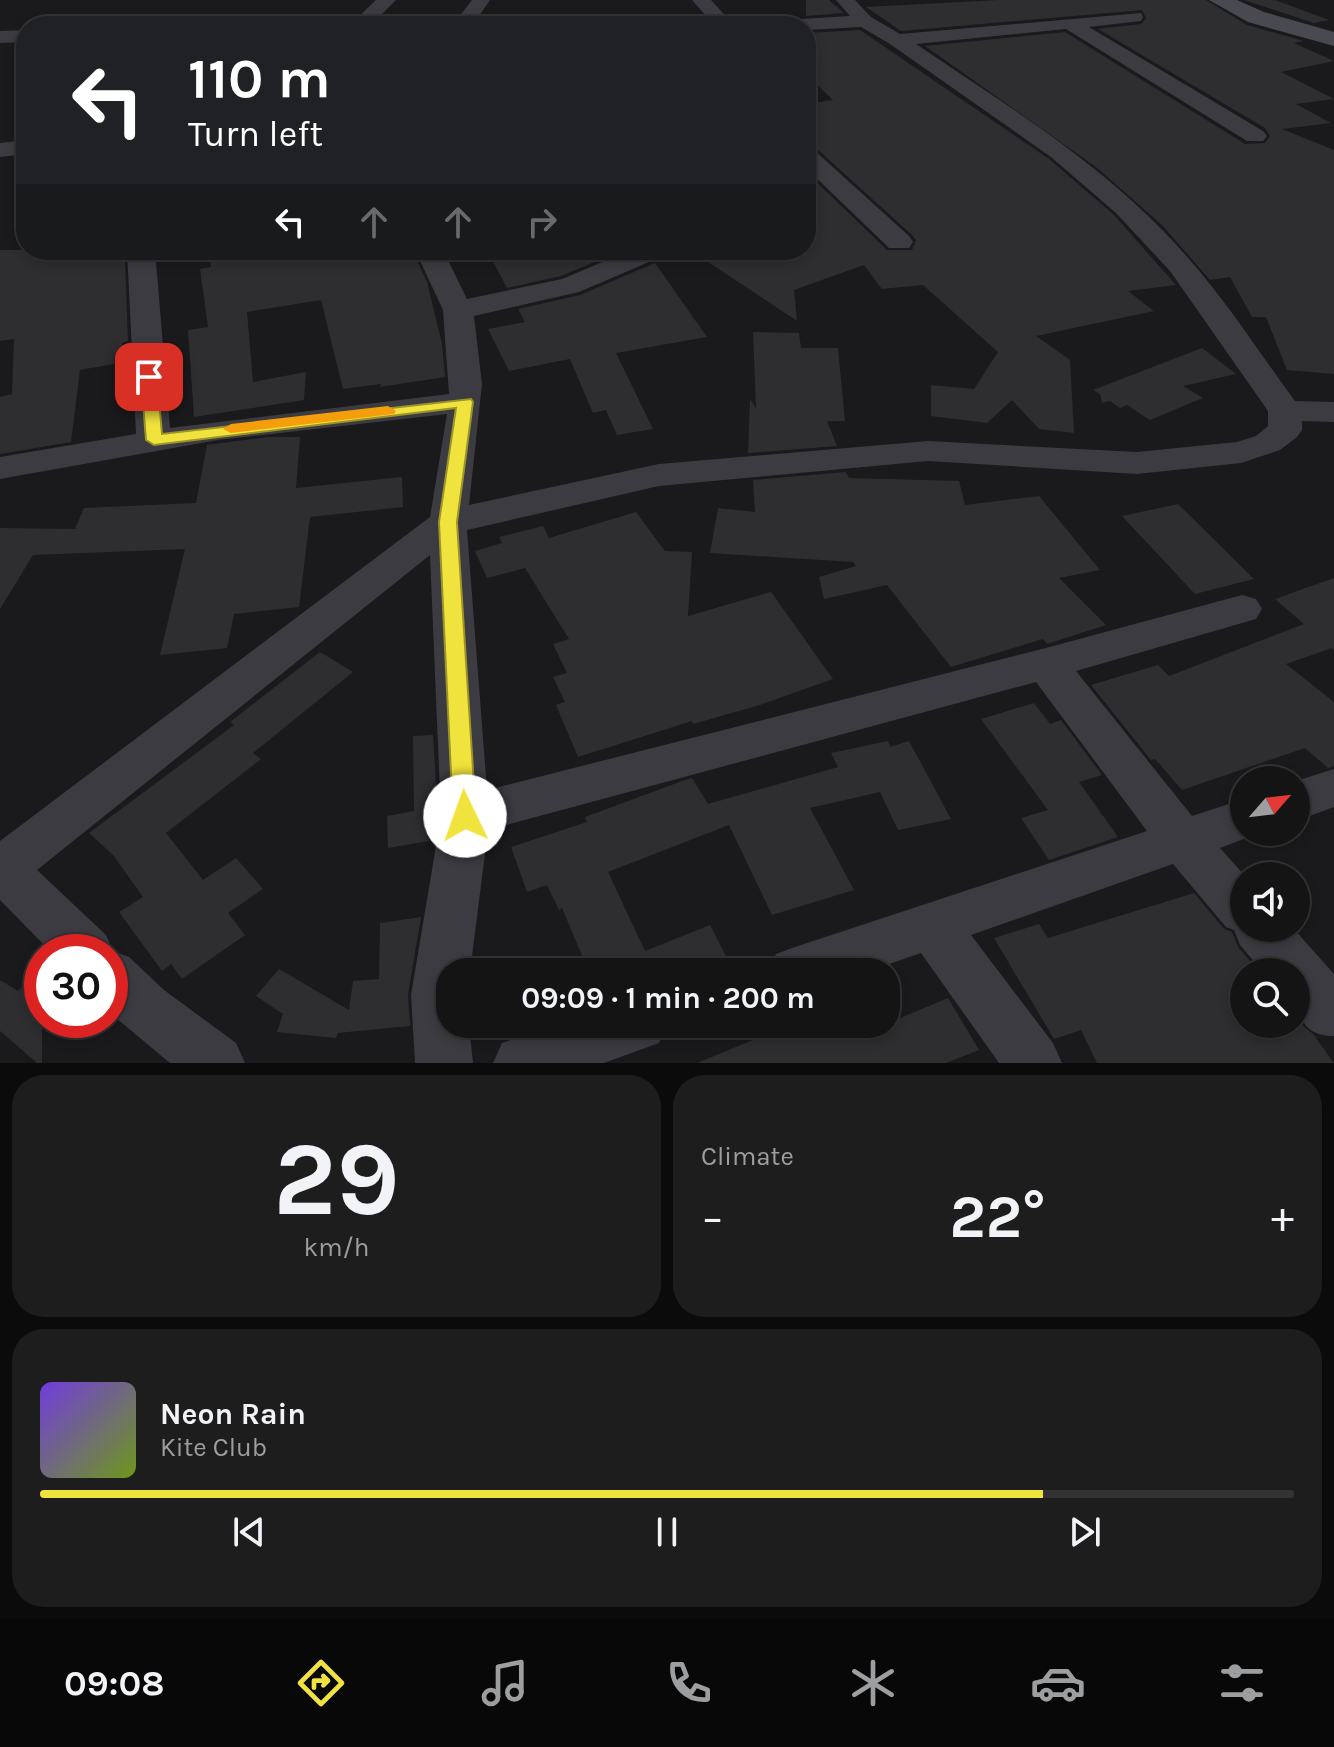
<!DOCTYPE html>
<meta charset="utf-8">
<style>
body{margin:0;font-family:Karla,sans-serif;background:#1d1d1e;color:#f1f3f6;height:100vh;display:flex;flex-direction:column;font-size:30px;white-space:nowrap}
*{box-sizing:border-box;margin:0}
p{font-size:26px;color:#9d9ea0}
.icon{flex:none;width:44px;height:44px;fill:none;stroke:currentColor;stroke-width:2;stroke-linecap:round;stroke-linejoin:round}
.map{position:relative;height:1063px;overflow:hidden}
.side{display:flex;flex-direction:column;gap:12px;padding:12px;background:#0b0b0c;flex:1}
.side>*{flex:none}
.top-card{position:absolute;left:16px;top:16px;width:800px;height:244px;border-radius:32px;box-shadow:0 4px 12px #0003,0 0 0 2px #333334;background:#202124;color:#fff;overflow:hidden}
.needle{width:52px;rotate:62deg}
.tools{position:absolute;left:1230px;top:766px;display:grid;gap:16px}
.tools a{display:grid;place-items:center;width:80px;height:80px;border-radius:50%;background:#141415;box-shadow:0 4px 12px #0003,0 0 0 2px #333334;font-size:40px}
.speed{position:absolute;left:24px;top:934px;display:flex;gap:16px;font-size:40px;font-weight:700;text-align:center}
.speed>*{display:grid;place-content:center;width:104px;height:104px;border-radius:50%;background:#141415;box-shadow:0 4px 12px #0003,0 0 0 2px #333334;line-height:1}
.speed .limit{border:12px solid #d22;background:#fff;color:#111}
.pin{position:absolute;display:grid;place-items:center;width:68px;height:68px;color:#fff;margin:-34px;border-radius:16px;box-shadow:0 4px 12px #0006}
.me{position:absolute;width:88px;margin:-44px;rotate:357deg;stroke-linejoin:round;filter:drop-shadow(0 0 6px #0008)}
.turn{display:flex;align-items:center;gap:28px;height:168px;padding:0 40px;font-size:36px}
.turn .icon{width:104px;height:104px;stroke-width:2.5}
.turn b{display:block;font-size:56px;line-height:68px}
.lanes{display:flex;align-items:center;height:76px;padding:0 40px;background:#0003;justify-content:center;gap:40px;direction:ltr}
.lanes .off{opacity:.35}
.big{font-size:60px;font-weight:700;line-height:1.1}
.side .card{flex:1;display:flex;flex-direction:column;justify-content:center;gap:12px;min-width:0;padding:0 28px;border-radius:32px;background:#1d1d1e}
.side .dial{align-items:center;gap:0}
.dial b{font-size:104px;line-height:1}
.song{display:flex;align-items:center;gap:24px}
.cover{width:96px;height:96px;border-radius:12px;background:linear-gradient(135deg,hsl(260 70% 55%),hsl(80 70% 35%))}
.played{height:8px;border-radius:4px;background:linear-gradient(90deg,#f1e33d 80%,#333334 80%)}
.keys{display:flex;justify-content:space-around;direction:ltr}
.heat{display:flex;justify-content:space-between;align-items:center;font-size:44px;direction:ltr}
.side .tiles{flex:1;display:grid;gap:12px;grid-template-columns:1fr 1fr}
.card:last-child{grid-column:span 2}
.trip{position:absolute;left:436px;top:958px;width:464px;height:80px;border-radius:32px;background:#141415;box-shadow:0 4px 12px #0003,0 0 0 2px #333334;font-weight:700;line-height:80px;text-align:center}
.tabs{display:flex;height:128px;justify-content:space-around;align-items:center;background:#080808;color:#9d9ea0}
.tabs .icon{width:56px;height:56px}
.tabs .active{color:#f1e33d}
.tabs b{font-size:36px;color:#f1f3f6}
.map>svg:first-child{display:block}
.building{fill:#2e2d30}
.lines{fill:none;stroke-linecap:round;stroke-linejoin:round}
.street{fill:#3b3b41;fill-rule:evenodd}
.secondary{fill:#494951;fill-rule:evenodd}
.route{fill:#f1e33d;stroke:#9d9428;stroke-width:2}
.slow{fill:#f59e0b}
</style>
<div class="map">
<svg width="1334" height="1063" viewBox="0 0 1334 1063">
<rect width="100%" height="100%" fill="#1a1a1c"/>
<!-- building -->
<path class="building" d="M806,0H829L844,13L806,16Z
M998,0H1206L1247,25L1304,41L1294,43L1334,61L1281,72L1334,99L1296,104L1331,123L1282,129L1334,150V374L1287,370L1266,317H1252L1230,277L1210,280L1162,225L1096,167L925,46L1065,32L1245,144L1265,143L1270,136L1265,128L1098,29L1141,24L1146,18L1142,10L901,31L866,7Z
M1244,0H1275L1329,20L1314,23Z
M860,30L1049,159L1114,215L1176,285L1128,291L1154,311L1036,336L1070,360L1074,433L1039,429L1012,400L987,423L931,416V385L974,389L998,352L923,285L882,289L864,265L794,290L797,321L690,250H806V172L887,250H912L916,240L911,234L816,148L806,145V104L833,100L806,74V33Z
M0,250H121L125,261L128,341L122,343L124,362L80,370L71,442L0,454V397L12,394L14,339L0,341Z
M209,250H412L427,282L442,344L445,377L380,387L381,384L343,389L321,300L247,312L253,382L306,372L304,400L194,417L188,330L208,327L200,269L211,267Z
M487,250H623L561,276L507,288Z
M655,263L707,337L616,353L653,429L617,435L606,410L593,413L570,359L509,371L488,329L525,322L518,309L580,295Z
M753,332L799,333L801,348H838L845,421H827L837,446L748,453L750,399L756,408Z
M1202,348L1236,374L1183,386L1203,398L1150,420L1127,405L1120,408L1110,401L1102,403L1100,394L1093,390Z
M268,437H300L296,488L402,477L403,507L310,517L299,607L234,614L227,648L160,655L185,549L33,555L0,609V528L75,529L84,508L196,503L207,445Z
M846,472L849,478L959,481L965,505L1039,496L1100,570L1059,578L1106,625L1047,644L1043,639L951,667L887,585L824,599L819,577L856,566L853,562L710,553L718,508L755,512L753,480Z
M1178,504L1254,579L1195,594L1122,516Z
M636,512L665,551L692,552L688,616L771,592L833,679L760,705L693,724L692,721L578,757L556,705L565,702L553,677L567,673L553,644L569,639L525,568L487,578L475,551L502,543L499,537L543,526L549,538Z
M1334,578V650L1332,648L1286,664L1334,702V766L1328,768L1305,748L1182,790L1155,759L1151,760L1091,685L1158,665L1169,676L1304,624L1275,599Z
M320,652L353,672L253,753L261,759L166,833L203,880L236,858L263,889L228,913L245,935L182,979L171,964L162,971L119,912L143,897L113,855L89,833L234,725L230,722Z
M1034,703L1050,724L1061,720L1102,775L1079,782L1118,837L1049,860L1021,818L1048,810L981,719Z
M433,735L438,816L434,840L388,848L387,816L414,811L413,736Z
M888,741L890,747L909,741L951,819L898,830L880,792L810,808L854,890L772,915L729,825L608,872L645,951L710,925L728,960L698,972H589L562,908L559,910L547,885L527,892L511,847L587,822L585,817L685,780L692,778L708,804L838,767L831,753Z
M1194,893L1224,929L1232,932L1238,947L1259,972H1244V1024H1296V1013L1302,1025L1313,1034L1334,1063H1097L1081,1030L1054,1039L994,938L1039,924L1048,938Z
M421,917L408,994L410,1026L338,1033L336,1038L277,1032L283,1014L256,996L279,969L349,1010L353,981L379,979L380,923Z
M0,980L18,991L22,987L42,1004V1063H37L0,1031Z
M948,998L979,1050L946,1063H697L792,1024H886Z"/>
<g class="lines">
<!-- street -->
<path class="street" d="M376,0H396L370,26H349Z
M472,0H490L472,26H452Z
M692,0H711L735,26H715Z
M836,0H855L871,17L900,34L1141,13L1143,17L1141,21L1089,27L1263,131L1267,136L1263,141H1247L1066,29L916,44C1012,109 1113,170 1189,259C1228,303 1260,354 1295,401L1334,402V422L1302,421V430L1297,437L1280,450L1241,463L1137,474L928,461L659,486L467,530L487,790L1046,648L1242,595L1256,599L1262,609L1256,619L1076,671L1192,816L1244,799V832H1262L1220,848L1245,876L1244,928H1293L1334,974V1036C1294,1036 1296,1002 1296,972H1263L1240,945L1234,930L1226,927L1173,864L971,935L1053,1043L1062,1063H999L921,953L866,972H768L776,954L795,947L1147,831L1036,682L488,830L470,972H450V1024H469L473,1063H415L411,995L441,816L430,555L37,870L106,935L113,951L129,957L164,990L236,1043L245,1063H170L110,1013V952H51L0,900V841L430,517L447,414L218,440L0,479V457L136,434L127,250H155L170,428L449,394L443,310L415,250H443L467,299L562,279L631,250H667L663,256L579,292L474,316L482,384L469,505L659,464L928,441L1137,452L1237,442L1256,436L1268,426V411L1170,271L1116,213L1051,157L890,44L861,27L806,30V26H775L785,20L850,16Z
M26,30V42L0,43V31Z
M26,140V154L0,157V143Z
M806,148L814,150L909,236L913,242L909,248H889L806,168Z
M1334,769V807L1296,821V781Z
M555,1024H667L659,1043L604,1063H493L502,1043Z"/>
<!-- secondary -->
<path class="secondary" d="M1209,0H1237L1264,12L1334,32V46L1248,22Z"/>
</g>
<!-- route -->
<path class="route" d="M149,373L157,377L162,434L471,399L473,402L457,522L476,816L473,822L465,825L457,822L453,816L439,522L456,408L154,445L146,440L141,377Z"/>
<!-- slow -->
<path class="slow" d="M388,406L396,411L394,414L231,433L223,429L231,424Z"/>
</svg>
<div class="tools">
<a><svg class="needle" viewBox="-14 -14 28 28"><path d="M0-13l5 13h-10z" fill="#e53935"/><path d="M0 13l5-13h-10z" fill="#9d9ea0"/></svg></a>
<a><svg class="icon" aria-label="sound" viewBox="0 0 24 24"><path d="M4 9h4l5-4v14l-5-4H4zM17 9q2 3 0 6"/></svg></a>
<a><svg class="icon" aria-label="search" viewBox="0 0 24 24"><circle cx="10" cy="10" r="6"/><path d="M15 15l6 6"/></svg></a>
</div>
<div class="speed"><div class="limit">30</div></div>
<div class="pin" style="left:149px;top:377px;background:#d93025"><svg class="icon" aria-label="arrive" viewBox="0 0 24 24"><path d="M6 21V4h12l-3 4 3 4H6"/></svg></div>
<svg class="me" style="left:465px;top:816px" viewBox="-20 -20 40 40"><circle r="19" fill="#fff"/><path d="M0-13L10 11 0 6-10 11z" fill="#f1e33d"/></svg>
<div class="trip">09:09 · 1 min · 200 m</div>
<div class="top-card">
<div class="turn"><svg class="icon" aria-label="left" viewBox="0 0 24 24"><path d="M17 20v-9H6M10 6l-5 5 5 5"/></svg><div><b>110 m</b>Turn left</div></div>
<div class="lanes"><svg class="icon" aria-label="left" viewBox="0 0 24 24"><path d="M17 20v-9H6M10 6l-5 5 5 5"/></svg><svg class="icon off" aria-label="ahead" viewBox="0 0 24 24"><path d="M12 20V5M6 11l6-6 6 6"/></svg><svg class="icon off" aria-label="ahead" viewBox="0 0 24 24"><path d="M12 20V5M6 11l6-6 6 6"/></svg><svg class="icon off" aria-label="right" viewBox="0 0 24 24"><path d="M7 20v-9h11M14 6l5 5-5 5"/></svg></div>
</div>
</div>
<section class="side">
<div class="tiles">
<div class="card dial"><b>29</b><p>km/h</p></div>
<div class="card"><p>Climate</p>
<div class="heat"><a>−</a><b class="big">22°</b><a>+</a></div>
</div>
<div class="card">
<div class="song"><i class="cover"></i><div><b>Neon Rain</b><p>Kite Club</p></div></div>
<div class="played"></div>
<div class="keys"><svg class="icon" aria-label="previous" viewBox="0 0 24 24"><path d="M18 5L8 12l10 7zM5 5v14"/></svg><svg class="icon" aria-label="pause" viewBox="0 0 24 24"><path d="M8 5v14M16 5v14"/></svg><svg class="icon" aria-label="next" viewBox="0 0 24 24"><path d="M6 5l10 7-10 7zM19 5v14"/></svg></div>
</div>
</div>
</section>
<nav class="tabs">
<b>09:08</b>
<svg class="icon active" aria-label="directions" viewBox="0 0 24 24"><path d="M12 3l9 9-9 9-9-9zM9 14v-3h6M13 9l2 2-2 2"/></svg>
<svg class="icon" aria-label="music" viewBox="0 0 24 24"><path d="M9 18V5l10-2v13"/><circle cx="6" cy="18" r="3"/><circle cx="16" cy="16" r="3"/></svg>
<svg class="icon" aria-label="phone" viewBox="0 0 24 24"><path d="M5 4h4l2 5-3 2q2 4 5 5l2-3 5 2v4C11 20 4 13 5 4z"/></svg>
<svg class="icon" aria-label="climate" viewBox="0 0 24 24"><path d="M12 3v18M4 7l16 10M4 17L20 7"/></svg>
<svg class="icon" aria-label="car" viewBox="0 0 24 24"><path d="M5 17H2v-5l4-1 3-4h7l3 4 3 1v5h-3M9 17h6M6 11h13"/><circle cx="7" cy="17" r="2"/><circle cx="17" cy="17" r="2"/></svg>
<svg class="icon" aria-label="filters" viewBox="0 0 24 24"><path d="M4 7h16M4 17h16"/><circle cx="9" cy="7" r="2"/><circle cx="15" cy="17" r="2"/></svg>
</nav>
